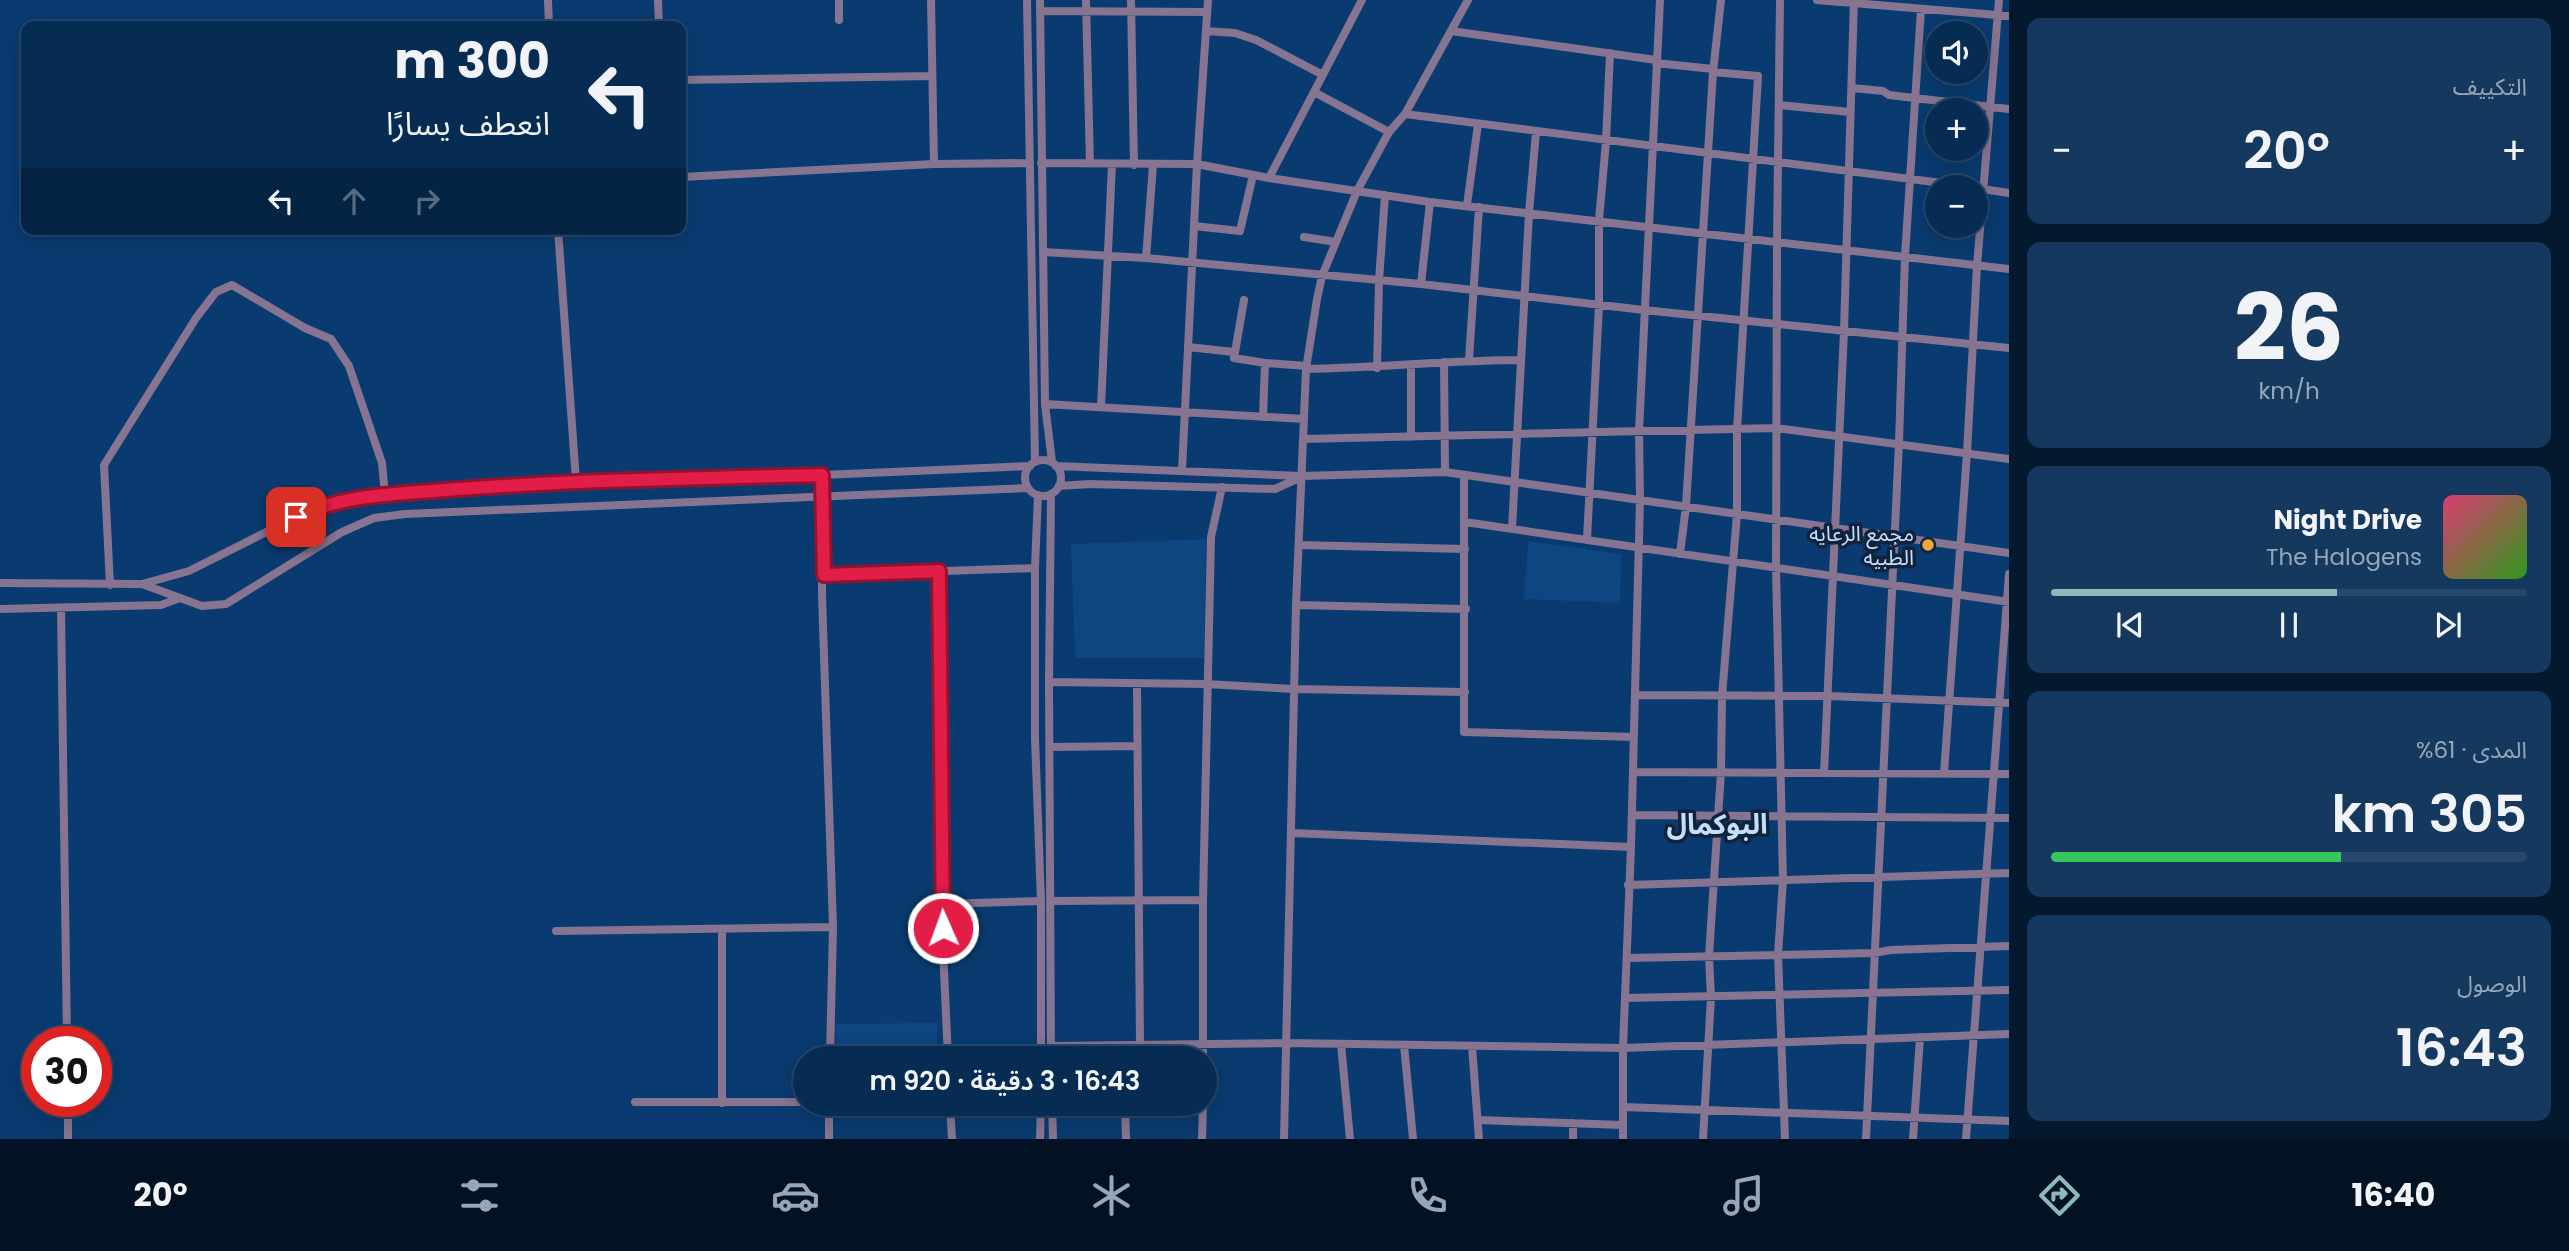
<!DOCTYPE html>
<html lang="ar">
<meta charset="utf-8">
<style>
body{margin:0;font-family:Poppins,"Noto Sans Arabic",sans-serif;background:#15385e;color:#f1f3f6;direction:rtl;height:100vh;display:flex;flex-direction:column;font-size:26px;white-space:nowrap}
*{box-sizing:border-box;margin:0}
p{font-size:23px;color:#98a7b8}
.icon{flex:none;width:38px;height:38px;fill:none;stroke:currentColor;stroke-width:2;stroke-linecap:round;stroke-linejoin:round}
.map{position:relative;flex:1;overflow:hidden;direction:ltr}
.sheet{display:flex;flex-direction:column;gap:18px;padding:18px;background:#04182e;width:560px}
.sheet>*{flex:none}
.banner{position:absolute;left:21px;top:21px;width:665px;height:214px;border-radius:14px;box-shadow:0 4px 18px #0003,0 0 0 2px #28486b;direction:rtl;background:#072c54;color:#f1f3f6;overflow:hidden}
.buttons{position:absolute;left:1925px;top:21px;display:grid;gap:14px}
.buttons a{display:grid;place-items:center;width:63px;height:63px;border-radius:50%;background:#072c54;box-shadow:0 4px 18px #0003,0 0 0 2px #28486b;font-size:35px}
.speed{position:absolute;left:21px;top:1026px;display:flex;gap:14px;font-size:35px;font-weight:700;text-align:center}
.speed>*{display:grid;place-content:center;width:91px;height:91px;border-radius:50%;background:#072c54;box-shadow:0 4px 18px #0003,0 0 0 2px #28486b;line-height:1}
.speed .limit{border:10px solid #d22;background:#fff;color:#111}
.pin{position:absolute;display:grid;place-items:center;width:60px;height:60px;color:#fff;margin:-30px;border-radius:14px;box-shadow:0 4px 10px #0006}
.me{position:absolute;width:77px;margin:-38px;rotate:358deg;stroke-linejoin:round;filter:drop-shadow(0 0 5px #0008)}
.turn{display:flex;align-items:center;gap:24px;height:147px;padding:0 21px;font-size:32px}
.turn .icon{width:91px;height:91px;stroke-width:2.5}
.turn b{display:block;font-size:49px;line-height:60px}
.lanes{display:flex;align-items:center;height:66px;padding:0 21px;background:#0003;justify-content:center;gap:35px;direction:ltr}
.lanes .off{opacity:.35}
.big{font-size:52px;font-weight:600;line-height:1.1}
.sheet .card{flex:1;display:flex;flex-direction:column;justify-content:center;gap:10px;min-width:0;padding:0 24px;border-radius:14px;background:#15385e}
.sheet .dial{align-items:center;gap:0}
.dial b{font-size:91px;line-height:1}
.song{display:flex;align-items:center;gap:21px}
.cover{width:84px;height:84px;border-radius:10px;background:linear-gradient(135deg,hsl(340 70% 55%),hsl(110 70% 35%))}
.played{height:7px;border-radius:4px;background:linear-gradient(90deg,#8bbbb9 60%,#28486b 60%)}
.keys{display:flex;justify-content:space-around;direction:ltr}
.heat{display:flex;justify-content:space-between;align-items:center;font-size:38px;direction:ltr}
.charge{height:10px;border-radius:5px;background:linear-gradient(90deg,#34c759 61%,#28486b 0)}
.trip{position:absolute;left:793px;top:1046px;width:424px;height:70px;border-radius:35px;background:#072c54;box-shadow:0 4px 18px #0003,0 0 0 2px #28486b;font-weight:600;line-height:70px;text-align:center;direction:rtl}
.menu{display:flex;height:112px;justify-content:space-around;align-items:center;background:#031222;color:#98a7b8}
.menu .icon{width:49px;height:49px}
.menu .active{color:#8bbbb9}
.menu b{font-size:32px;color:#f1f3f6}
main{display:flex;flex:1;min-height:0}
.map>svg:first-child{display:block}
.built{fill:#0e4681}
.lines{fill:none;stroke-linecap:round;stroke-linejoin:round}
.minor{stroke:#867490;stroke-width:8}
.route-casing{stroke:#92132f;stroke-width:18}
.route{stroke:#e11d48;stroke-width:12}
.poi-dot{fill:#eda83c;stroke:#10233b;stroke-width:2.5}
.labels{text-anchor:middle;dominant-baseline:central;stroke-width:7;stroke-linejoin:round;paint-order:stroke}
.poi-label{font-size:21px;fill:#c5defe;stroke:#10233b;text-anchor:end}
.district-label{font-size:28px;font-weight:bold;fill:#c5defe;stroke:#10233b}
</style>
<main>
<section class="sheet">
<div class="card"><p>التكييف</p>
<div class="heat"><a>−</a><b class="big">20°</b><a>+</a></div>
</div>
<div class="card dial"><b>26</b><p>km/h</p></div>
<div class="card">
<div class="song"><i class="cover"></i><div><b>Night Drive</b><p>The Halogens</p></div></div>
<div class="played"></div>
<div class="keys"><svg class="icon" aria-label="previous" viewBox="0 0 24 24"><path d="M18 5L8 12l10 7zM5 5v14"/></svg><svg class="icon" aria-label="pause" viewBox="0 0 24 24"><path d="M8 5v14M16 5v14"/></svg><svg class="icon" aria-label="next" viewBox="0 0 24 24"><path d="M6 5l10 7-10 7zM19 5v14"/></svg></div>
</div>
<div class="card"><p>المدى · 61%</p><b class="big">305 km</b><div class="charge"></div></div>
<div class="card"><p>الوصول</p><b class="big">16:43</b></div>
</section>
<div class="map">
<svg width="2009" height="1139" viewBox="0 0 2009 1139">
<rect width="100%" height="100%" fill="#093b70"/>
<!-- built -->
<path class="built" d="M1206,539L1204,658H1075L1071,544Z
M1528,541L1621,554L1620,603L1524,599Z
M937,1023V1059H836V1024Z"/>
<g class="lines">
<!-- minor -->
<path class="minor" d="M548,0L549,26
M658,0L659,26
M839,0V20
M931,0L934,164
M1027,0L1035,462
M1040,0L1045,404L1052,462
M1086,0L1090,164
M1131,0L1134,165
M1780,0L1777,241L1776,569L1783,880L1778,955L1785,1139
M1817,0L2009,16
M1040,11L1207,12
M1206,31L1235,33L1256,40L1323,75
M1451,31L1656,60
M1656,63L1713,69
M681,80L932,76
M1852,88L1883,91L1889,95L2009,109
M1314,92L1389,132
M1779,105L1850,112
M1405,114L1973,187
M1041,163L1197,164L1269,178L1430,202L2009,269
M681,177L934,164L1030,163
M1269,178L1362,0
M1976,188L2009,193
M1467,205L1478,124
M1194,226L1240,231L1253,175
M558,229L576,481
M1304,237L1336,242
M1043,252L1146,258L1421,284L1644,310L2009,348
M1146,258L1153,165
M1421,284L1430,202
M1244,300L1234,358L1265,363L1307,366
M1188,347L1234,352
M1469,360L1479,207
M1444,362L1445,472
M1377,368L1379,281L1385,195
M1306,369C1378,368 1449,360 1521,360
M1045,404L1304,419
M1101,407L1112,164
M1263,417L1265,363
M1411,437V365
M1303,439L1776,428L2009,459
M1025 478a18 18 0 1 1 36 0a18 18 0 1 1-36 0Z
M1056,466L1301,476L1445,472L2009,553
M1182,471L1197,164L1208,0
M822,475V595L833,927L830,1059
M1464,475V732L1634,737
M1059,486L1090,484L1275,489L1299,478
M1051,494L1049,682L1051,1059
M1038,495L1035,568V738L1041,901V1059
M1465,522L2009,602
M1512,529L1529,213L1536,132
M1587,540L1599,305V220L1606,141L1610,53
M1299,545L1465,549
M1680,554L1686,506L1713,72L1721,0
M939,571L941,904L948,1059
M824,575L1035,568
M0,583L142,584L189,571L318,506L336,501L576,481L822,475L1030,466
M142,584L202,606L226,604L342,532L374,518L405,514L1028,488
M110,585L104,465L196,318L216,292L232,285L305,328L331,339L349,366L382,463L385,495
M1296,605L1466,609
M61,608L67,1041
M0,609L161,605L180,598
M1049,682L1207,684L1293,689L1465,692
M1137,684L1140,1044
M1635,695L1828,696L2009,703
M1050,747L1136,746
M1633,772L2009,774
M1824,773L1844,331L1854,0
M1944,773L1967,453L1977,266L1999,0
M1632,815L2009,818
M1292,833L1631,847
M1628,885L2009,873
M1050,901L1203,900
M941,904L1041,901
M556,931L833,927
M1628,958L1874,953L1891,950L2009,946
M1625,998L2009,990
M1341,1044L1350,1139
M1124,1045V1059
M1404,1045L1413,1139
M1051,1046L1286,1043L1623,1048L2009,1034
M1472,1046L1479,1139
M1203,1059V900L1211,537L1222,487
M68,1101V1139
M635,1102H805
M722,1103V929
M950,1104L952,1139
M1052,1104L1053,1139
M1125,1104L1126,1139
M1624,1107L2009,1121
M1478,1120L1623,1125
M829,1139V1104
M1040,1139L1041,1104
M1202,1139L1203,1104
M1284,1139L1296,605L1306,369L1317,299L1322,276L1357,191L1389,132L1405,114L1468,0
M1573,1139V1123
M1623,1139V1048L1631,847L1640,500L1639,431L1660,0
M1703,1139L1711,997L1709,956L1721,772L1722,696L1737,514V430L1758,76L1713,72
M1866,1139L1899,443L1905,256L1921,9
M1913,1139L1920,1037
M1966,1139L2009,574"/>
</g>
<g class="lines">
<!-- route casing -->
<g class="route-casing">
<path id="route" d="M296,517C346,493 404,494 458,489C579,480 700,478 822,475L824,575L939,571L943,928"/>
</g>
<!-- route -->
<use href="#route" class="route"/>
</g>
<!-- markers -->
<circle class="poi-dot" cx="1928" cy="545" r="7"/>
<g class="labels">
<!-- poi labels -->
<g class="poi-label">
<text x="1914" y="533">مجمع الرعايه<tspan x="1914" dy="24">الطبيه</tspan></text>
</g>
<!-- district labels -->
<g class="district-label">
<text x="1717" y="824">البوكمال</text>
</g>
</g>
</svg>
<div class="buttons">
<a><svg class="icon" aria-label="sound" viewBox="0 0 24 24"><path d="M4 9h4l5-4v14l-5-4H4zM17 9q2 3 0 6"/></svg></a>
<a>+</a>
<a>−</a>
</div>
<div class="speed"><div class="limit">30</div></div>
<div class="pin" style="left:296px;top:517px;background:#d93025"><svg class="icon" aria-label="arrive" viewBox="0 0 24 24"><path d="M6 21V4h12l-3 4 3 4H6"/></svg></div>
<svg class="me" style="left:943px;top:928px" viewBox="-20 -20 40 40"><circle r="17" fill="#e11d48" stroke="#fff" stroke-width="3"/><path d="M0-11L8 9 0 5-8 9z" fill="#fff"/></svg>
<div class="trip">16:43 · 3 دقيقة · 920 m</div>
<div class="banner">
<div class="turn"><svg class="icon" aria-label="left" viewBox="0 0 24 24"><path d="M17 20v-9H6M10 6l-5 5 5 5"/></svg><div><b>300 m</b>انعطف يسارًا</div></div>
<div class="lanes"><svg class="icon" aria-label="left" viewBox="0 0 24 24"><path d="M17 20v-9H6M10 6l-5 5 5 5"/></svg><svg class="icon off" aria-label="ahead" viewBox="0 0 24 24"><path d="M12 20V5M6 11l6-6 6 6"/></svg><svg class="icon off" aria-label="right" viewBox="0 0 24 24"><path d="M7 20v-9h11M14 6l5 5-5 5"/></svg></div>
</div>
</div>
</main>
<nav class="menu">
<b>16:40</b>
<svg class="icon active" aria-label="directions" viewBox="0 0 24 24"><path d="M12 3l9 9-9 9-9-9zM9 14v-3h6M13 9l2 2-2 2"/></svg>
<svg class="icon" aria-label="music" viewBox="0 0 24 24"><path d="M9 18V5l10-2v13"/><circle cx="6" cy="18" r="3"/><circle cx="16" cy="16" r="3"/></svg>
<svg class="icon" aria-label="phone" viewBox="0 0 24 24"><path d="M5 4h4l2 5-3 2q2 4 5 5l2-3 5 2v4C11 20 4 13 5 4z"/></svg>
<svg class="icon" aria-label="climate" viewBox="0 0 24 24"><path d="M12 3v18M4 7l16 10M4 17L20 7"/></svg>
<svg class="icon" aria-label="car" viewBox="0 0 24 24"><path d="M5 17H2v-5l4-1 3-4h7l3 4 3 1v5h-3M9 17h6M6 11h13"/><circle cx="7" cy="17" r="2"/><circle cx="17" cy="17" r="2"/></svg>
<svg class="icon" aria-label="filters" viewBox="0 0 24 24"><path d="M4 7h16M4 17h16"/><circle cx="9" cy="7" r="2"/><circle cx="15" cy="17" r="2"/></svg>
<b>20°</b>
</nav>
